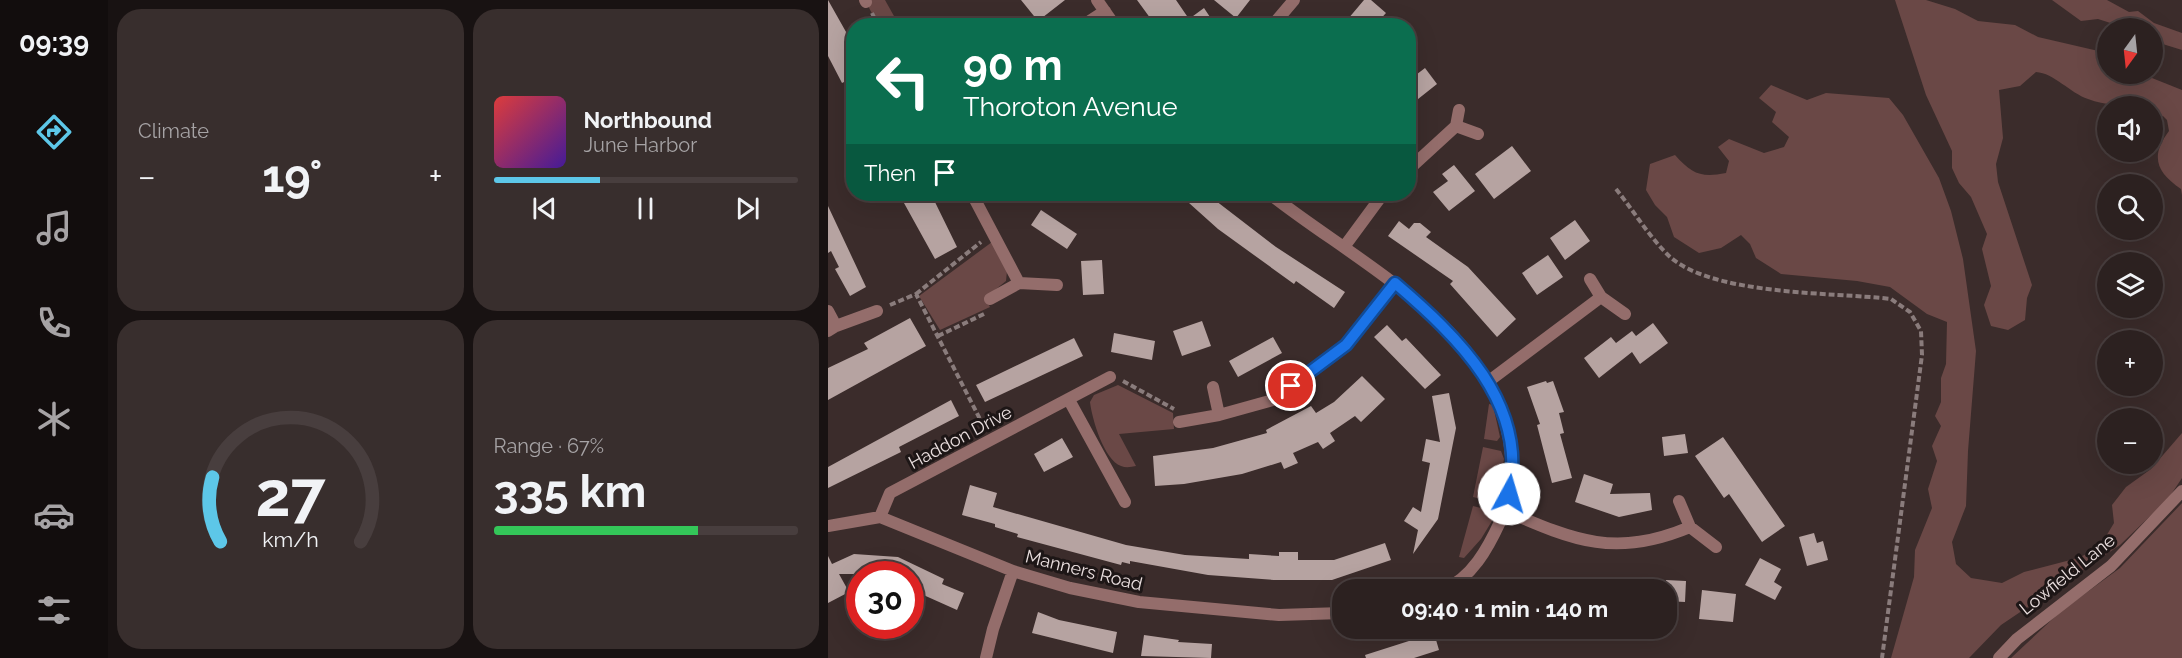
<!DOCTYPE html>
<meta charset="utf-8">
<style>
body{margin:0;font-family:Raleway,sans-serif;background:#382e2d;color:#f1f3f6;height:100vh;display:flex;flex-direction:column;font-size:22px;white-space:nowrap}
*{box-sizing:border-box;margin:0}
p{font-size:20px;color:#a6a3a5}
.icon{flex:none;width:33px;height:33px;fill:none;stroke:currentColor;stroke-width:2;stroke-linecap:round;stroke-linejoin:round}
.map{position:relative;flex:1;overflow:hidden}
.drawer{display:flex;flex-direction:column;gap:9px;padding:9px;background:#181212;width:720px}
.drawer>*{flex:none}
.banner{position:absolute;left:18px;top:18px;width:570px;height:183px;border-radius:24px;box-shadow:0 6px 24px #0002,0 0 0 2px #483e3e;background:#0b6e4f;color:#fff;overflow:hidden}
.needle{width:39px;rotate:195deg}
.fabs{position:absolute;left:1269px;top:18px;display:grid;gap:12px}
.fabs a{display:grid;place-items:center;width:66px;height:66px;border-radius:50%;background:#2c2120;box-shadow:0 6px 24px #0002,0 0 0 2px #483e3e;font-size:30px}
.speed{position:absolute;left:18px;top:561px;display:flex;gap:12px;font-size:30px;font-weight:700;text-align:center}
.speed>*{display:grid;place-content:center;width:78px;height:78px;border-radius:50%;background:#2c2120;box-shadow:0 6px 24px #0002,0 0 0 2px #483e3e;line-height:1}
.speed .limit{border:9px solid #d22;background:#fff;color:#111}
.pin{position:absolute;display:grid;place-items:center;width:51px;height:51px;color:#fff;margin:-26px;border:3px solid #fff;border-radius:50%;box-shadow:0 2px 6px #0007}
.me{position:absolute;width:66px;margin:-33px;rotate:6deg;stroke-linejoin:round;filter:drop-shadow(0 0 4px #0008)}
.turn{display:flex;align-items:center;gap:21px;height:126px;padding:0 18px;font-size:27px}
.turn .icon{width:78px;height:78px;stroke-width:2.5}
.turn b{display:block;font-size:42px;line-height:51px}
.then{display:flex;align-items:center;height:57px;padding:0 18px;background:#0003;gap:12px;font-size:22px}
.big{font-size:45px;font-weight:700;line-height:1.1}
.drawer .tile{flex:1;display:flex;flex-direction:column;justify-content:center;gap:9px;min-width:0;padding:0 21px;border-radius:24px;background:#382e2d}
.drawer .dial{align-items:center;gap:0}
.dial svg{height:156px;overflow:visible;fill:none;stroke:#483e3e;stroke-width:7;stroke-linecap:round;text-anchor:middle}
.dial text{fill:#f1f3f6;stroke:none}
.song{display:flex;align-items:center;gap:18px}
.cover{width:72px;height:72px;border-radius:9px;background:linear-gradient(135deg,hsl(0 70% 55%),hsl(260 70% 35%))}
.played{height:6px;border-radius:3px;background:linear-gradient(90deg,#5dc7e8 35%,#483e3e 35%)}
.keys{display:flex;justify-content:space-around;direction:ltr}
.heat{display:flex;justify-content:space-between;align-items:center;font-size:33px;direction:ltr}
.charge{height:9px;border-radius:4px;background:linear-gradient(90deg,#34c759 67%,#483e3e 0)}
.drawer .tiles{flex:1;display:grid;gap:9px;grid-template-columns:repeat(2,1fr)}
.trip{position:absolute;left:504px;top:579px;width:345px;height:60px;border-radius:24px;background:#2c2120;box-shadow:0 6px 24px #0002,0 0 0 2px #483e3e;font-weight:700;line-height:60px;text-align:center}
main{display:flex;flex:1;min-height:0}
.tabs{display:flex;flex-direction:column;width:108px;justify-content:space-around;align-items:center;background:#120d0d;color:#a6a3a5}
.tabs .icon{width:42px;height:42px}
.tabs .current{color:#5dc7e8}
.tabs b{font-size:27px;color:#f1f3f6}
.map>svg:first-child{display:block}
.green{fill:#6a4846}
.building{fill:#b6a3a1}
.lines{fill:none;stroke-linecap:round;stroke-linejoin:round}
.path{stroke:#8a7c7c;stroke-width:4;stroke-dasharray:6 3;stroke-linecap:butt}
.minor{stroke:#946d6b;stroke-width:12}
.route-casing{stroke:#114b97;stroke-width:15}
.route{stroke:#1a73e8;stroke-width:10}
.labels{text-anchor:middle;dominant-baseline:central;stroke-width:6;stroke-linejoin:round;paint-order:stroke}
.street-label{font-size:18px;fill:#eadfdf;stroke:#1d1616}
</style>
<main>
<nav class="tabs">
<b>09:39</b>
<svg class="icon current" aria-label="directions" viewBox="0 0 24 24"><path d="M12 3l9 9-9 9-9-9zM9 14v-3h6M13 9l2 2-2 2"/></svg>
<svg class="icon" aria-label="music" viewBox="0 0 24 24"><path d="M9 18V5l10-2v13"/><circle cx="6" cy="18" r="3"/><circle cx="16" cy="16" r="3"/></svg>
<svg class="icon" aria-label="phone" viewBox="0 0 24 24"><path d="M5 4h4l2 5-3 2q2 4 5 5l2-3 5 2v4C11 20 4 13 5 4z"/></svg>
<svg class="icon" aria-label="climate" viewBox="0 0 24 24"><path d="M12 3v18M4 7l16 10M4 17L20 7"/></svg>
<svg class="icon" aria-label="car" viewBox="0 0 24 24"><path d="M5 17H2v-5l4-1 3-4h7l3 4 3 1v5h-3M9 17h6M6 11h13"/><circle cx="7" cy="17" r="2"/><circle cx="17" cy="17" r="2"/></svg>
<svg class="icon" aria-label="filters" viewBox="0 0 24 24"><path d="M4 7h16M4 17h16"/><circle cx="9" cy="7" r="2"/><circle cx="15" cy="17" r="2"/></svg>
</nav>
<section class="drawer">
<div class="tiles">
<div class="tile"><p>Climate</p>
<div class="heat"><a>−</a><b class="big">19°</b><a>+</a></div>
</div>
<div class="tile">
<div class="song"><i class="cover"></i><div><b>Northbound</b><p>June Harbor</p></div></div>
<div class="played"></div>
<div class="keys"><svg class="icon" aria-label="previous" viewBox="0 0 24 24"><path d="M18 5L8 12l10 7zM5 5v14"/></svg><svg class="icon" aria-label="pause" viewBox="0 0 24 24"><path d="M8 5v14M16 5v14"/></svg><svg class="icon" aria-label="next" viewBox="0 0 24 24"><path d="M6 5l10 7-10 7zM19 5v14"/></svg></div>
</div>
<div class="tile dial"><svg viewBox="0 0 100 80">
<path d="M14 69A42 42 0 1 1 86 69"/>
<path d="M14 69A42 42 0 0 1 10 36" stroke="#5dc7e8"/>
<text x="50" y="56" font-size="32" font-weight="700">27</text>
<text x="50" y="72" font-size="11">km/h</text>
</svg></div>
<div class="tile"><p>Range · 67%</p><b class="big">335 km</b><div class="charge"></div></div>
</div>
</section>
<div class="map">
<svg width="1354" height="658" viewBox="0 0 1354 658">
<rect width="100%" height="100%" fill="#3b2c2b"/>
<!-- green -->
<path class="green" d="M44,0H57L71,25H50L38,2Z
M1067,0H1098L1127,9L1150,21L1187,25L1210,37L1279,53L1280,74H1314L1354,90V195L1353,189C1328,172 1322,156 1341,131L1339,120L1335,116L1325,120L1324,106C1302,106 1282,107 1260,99C1242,93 1226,73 1208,72L1192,86L1171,90L1175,138L1168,164L1170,182L1204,285L1199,298L1197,320L1180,330L1163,326L1156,305L1163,286L1154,249L1159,234L1143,197L1131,183L1124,168V151L1098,95Z
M1224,0H1279L1301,12L1310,11L1326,23L1354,33V50L1325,41L1324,28H1298L1270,19L1253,21Z
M943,85L979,100L998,93L1061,98L1075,115L1111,178L1123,211L1135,259L1148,351L1140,451L1138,506L1124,542L1128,564L1143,578L1174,583L1196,572L1250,558L1271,548L1286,523L1284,505L1298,487L1323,469L1354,433V478L1340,499L1292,545L1173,625L1141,658H1063L1086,577L1087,550L1104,508L1100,489L1109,461L1104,446L1113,426L1107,416L1113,402V378L1118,364L1119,322L1099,314L1062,287L1029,281L953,274L928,258L922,244L913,235L893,248L871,253L846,237L839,217L827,205L818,190L822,164L847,155C864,174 873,178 898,173L901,161L890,147L901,139L936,153L956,147L961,137L944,122L948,112L931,98Z
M164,242L179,271L178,281L157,298L162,307L112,330L91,296Z
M290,385L345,413L346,429L291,434L308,466C303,467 298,468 293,466C276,460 264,419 262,402L266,395Z
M661,404L665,405L672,437L669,441L656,439Z
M655,447L673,451L676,459L670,498L665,502L645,497Z
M1354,503V658H1183L1232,612L1292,568Z
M645,506L665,511L667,516L653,539L636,558L631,557Z"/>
<!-- building -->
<path class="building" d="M0,0L22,39L16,42L26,59V77L14,83L0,56Z
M193,0H237L210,21Z
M309,0H348L361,19L376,8L388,26H328Z
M386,0H422L408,18Z
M536,0H543L558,13L546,26H514Z
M597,68L609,84L580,107V81Z
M684,146L703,171L666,199L647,174Z
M626,165L647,191L621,211L605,192L620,181L614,174Z
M71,194H95L99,201L105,198L129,247L107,259Z
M351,194H379L448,247L517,292L506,308L468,281L466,284L390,229Z
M0,206L38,287L22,296L7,269L11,267L3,251L0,253Z
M213,210L249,234L239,249L203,225Z
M747,220L762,241L737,260L722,238Z
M571,221L581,229L586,223H592L603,232L598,237L640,267L688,319L669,337L622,284L625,281L560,236Z
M720,255L735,277L709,295L694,273Z
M274,260L276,294L255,295L253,261Z
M82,318L98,346L0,400V368L40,349L36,343Z
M374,321L383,346L354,356L345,331Z
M825,323L840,343L812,364L804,352L771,378L756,358L783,337L788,343L804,331L808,336Z
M559,325L574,341L578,338L613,375L597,389L546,337Z
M286,333L327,341L324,360L283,352Z
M445,337L454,353L410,377L401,361Z
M246,338L255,356L157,402L148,385Z
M534,376L557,399L533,422L527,416L502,433L507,441L495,449L490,442L465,453L470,463L456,469L453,462L414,474L356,484L327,486L325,456L385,448L439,433L438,430L483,406L488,413L506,402Z
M718,381L719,383L725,381L736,412L731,413L736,433L732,434L744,478L724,483L709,425L712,424L699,387Z
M621,393L628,428L610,519L585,554L590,530L576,521L585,507L593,512L602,463L594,461L598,439L612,442L604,396Z
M123,400L131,416L71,447L73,452L0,488V467Z
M857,434L860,453L836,456L834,437Z
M895,437L957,526L934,542L901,494L896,498L867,456Z
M234,438L245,457L216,472L206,454Z
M756,474L785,484L782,494L822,493L824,510L791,517L747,502Z
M142,485L169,493L165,507L298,545L357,555L421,559V554L451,556V552H470V560H506L557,543L563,560L504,580H446L380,575L302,561V564L294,562L293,565L189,537L190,534L167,527V524L134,515Z
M986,533L989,543L995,541L1000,560L979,566L971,537Z
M26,554L70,557L116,579L114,584L136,593L129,610L82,589V574H11L21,592L0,603V556L4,564Z
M932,558L953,569L946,582L954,587L947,600L917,585Z
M838,580L858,581L857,602L838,601Z
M874,590L908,594L905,622L871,619Z
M210,612L231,620L289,632L285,653L204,633Z
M606,633L611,650L586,658H538L537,655Z
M316,635L351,640L350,642L384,644L383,658L313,656Z"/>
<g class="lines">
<!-- path -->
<path class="path" d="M44,13L50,26
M788,189C805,210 820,235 839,254C880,296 1005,292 1063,299L1082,312L1093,331L1094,355L1054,658
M88,294L153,242
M62,305L88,294L156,427
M110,336L158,313
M295,381L346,409"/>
<!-- minor -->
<path class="minor" d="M37,0L38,2
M269,0L287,26
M254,26L277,11
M444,26L466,0
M631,110L628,126L650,134
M580,170L628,126
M144,194L191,283L229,285
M442,194C527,262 675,332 683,456C685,478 683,501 672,522C660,548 644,578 615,590
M516,247L555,194
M762,279L773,297L797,314
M162,299L191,283
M0,311L8,326L0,331
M8,326L49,311
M661,381L773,297
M385,387L391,415L445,400L518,345L567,283
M241,400L297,502
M351,422L391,415
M851,501L862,527L888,547
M678,511C747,541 788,558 862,527
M52,517L62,493L282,377
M0,526L52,517L185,571L242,588L311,602L451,615L514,613
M158,658L165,629L185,571
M1171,658L1189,639L1283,566L1354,491"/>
</g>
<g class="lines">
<!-- route casing -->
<g class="route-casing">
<path id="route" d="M463,386L518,345L567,283C629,336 701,404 681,494"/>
</g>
<!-- route -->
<use href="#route" class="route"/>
</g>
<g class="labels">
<!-- street labels -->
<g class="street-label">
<text transform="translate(132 437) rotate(-28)">Haddon Drive</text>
<text transform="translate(256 570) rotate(14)">Manners Road</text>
<text transform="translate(1239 574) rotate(-39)">Lowfield Lane</text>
</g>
</g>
</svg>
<div class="fabs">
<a><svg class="needle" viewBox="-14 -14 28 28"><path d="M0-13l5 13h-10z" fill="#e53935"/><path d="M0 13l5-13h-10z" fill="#a6a3a5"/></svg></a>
<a><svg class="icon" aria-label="sound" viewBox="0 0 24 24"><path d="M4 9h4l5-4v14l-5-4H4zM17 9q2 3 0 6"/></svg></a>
<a><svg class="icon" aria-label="search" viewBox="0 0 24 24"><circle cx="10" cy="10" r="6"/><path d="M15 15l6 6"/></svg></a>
<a><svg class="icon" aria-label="layers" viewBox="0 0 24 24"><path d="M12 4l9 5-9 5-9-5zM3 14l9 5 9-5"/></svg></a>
<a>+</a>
<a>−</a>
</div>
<div class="speed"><div class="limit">30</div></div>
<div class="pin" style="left:463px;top:386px;background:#d93025"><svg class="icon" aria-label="arrive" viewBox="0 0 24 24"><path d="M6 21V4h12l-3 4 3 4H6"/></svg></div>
<svg class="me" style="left:681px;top:494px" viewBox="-20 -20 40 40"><circle r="19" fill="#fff"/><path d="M0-13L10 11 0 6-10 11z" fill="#1a73e8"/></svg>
<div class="trip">09:40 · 1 min · 140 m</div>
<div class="banner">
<div class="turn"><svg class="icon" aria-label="left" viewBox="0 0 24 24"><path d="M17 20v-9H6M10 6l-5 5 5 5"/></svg><div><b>90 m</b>Thoroton Avenue</div></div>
<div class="then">Then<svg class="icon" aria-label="arrive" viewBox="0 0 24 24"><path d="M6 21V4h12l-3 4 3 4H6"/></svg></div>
</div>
</div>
</main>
